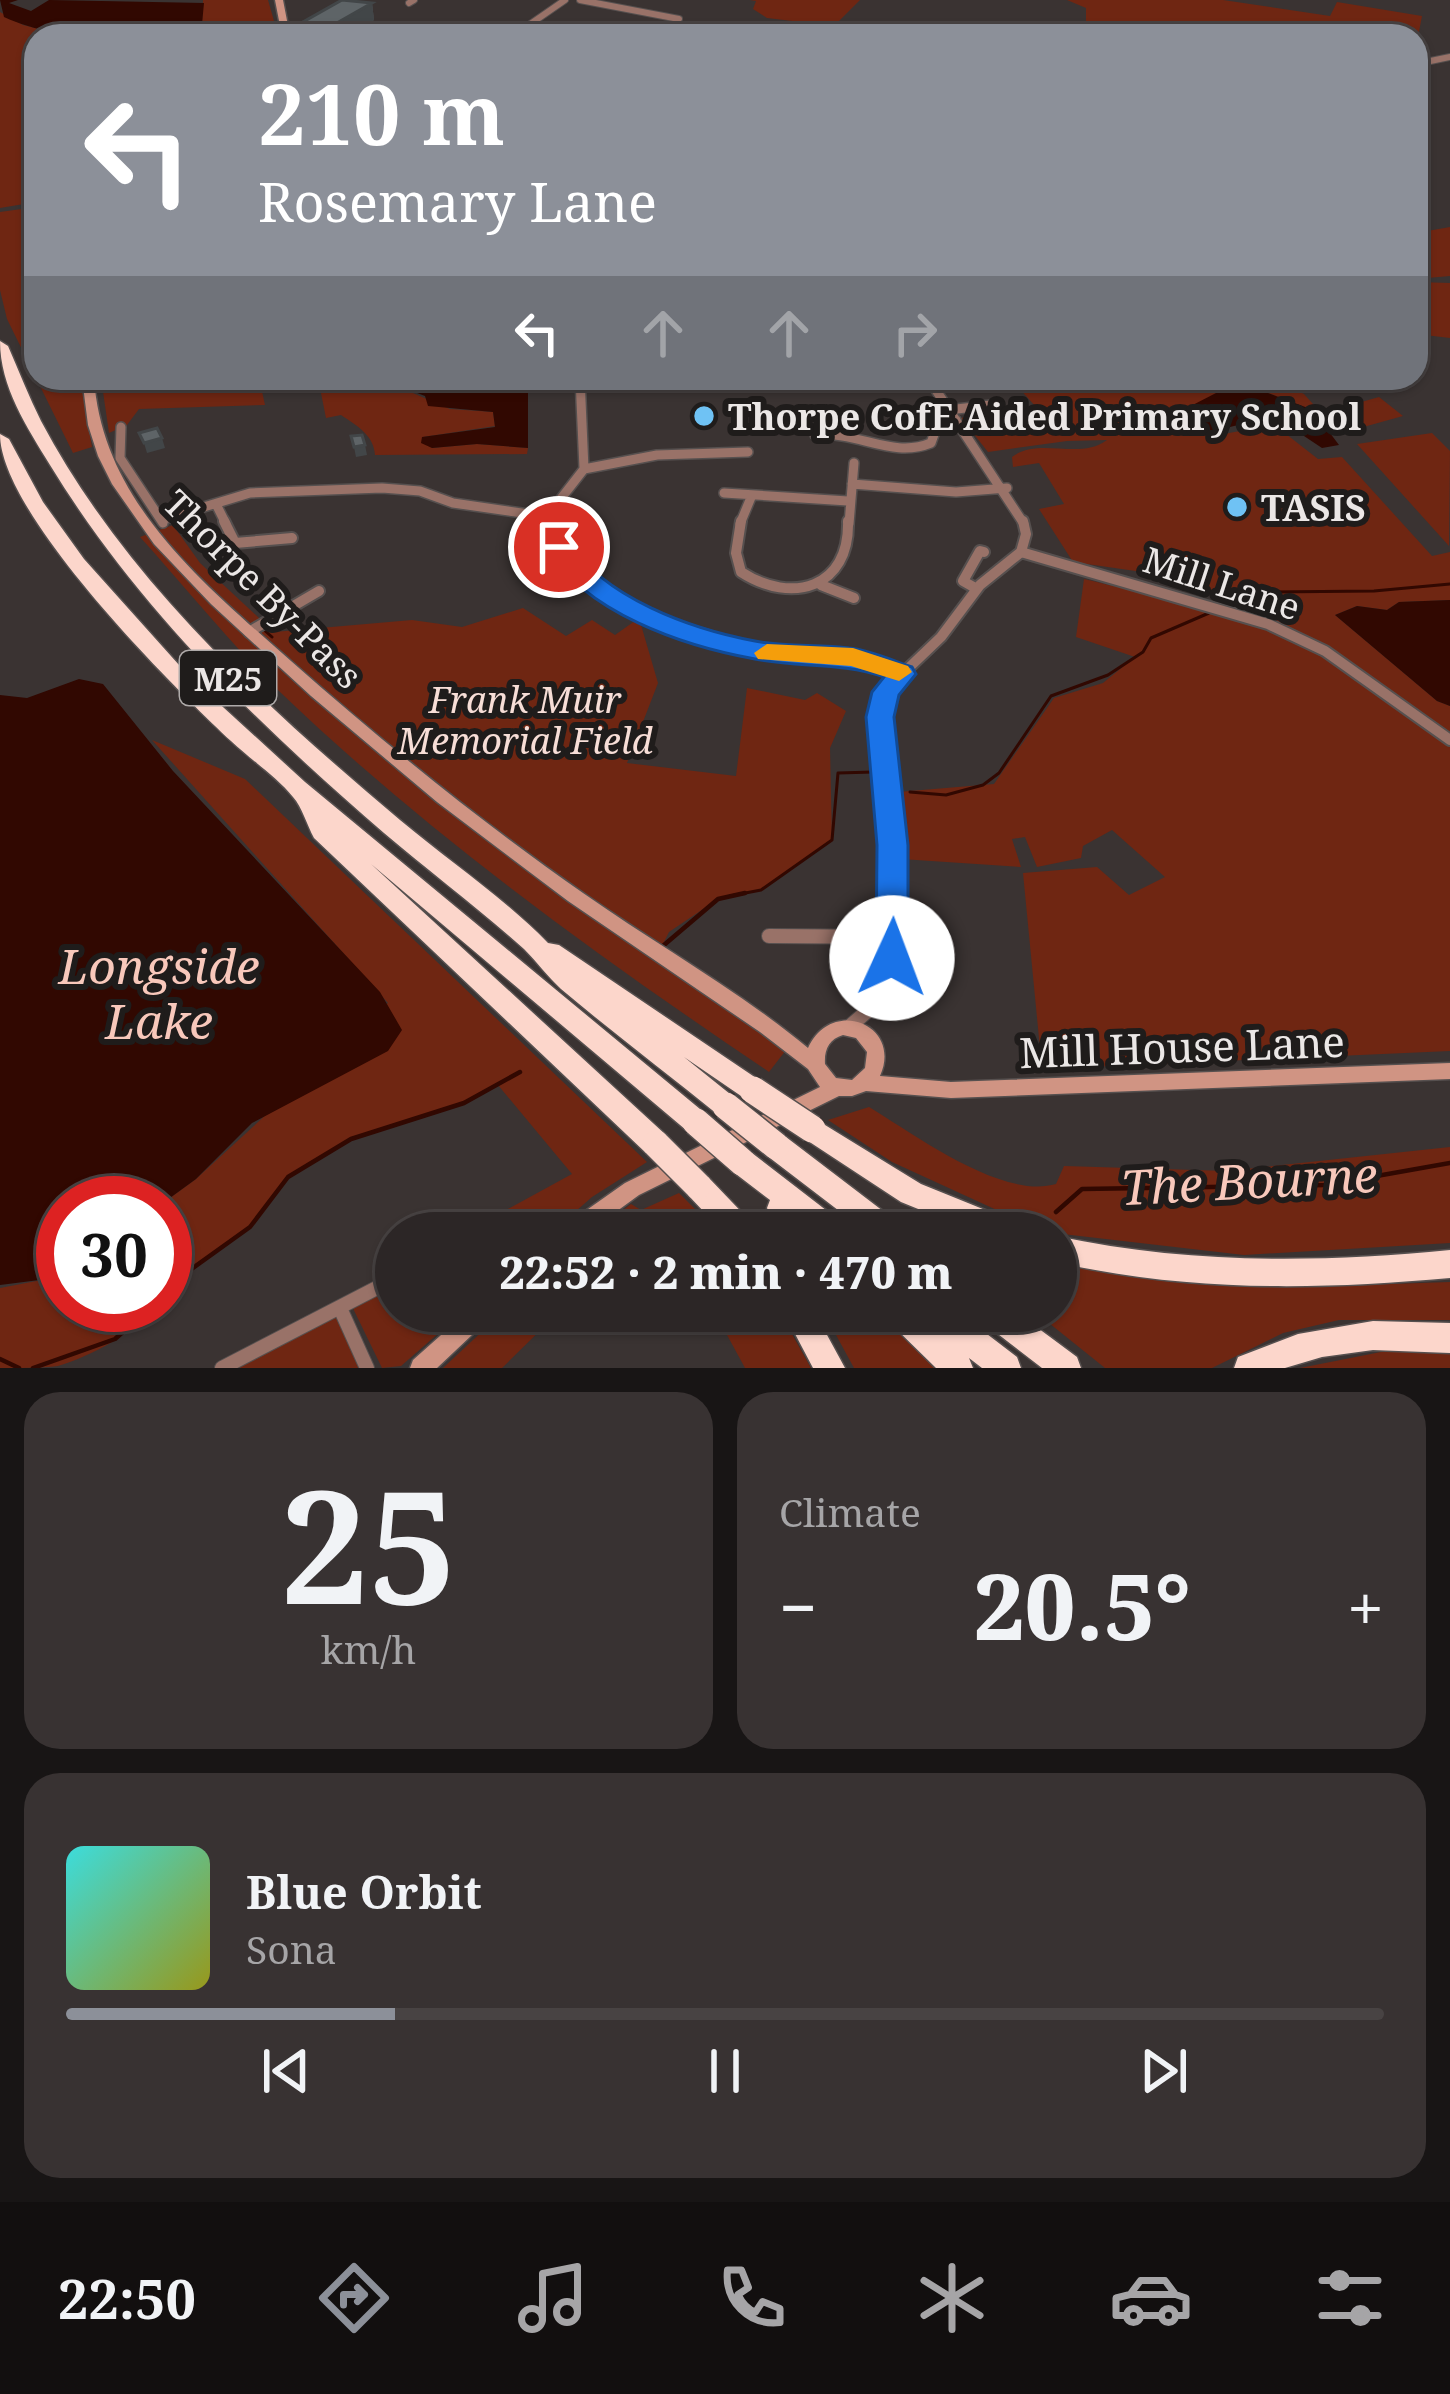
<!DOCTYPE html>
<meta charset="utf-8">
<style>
body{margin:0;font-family:"Noto Serif",serif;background:#383232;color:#f1f3f6;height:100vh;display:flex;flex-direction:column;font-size:45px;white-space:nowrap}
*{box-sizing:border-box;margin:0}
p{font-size:39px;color:#a6a5a7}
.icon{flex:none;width:66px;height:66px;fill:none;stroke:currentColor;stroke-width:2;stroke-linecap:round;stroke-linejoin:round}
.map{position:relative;height:1368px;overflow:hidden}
.sheet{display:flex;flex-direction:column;gap:24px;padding:24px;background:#181515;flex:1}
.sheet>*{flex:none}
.guide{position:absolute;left:24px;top:24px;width:1404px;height:366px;border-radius:36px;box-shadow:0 3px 9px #0004,0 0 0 3px #484343;background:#8c9099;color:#fff;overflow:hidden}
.speed{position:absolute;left:36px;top:1176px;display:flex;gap:24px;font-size:60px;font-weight:700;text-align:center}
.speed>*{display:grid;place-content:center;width:156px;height:156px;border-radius:50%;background:#2c2626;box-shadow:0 3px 9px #0004,0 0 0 3px #484343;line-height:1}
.speed .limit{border:18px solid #d22;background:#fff;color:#111}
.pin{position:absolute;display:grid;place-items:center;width:102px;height:102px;color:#fff;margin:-51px;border:6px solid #fff;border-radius:50%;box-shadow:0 3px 12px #0007}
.me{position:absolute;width:132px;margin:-66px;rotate:2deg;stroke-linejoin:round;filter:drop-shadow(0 0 9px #0008)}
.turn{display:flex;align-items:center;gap:42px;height:252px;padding:0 36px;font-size:54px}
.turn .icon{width:156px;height:156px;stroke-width:2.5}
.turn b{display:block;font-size:84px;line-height:102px}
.lanes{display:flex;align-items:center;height:114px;padding:0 36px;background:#0003;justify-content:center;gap:60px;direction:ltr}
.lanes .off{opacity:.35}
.big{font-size:90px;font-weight:800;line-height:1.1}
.sheet .card{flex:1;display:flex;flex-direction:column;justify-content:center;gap:18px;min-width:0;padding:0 42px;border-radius:36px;background:#383232}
.sheet .dial{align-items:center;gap:0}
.dial b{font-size:156px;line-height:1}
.song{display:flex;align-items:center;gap:36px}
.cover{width:144px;height:144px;border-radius:18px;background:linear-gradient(135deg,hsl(180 70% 55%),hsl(60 70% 35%))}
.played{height:12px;border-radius:6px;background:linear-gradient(90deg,#8c9099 25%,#484343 25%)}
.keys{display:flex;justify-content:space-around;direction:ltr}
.heat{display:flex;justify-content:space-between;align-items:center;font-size:66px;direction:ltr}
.sheet .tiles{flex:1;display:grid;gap:24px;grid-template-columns:1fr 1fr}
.card:last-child{grid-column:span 2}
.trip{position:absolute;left:375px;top:1212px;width:702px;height:120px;border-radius:60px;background:#2c2626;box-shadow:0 3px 9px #0004,0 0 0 3px #484343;font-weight:800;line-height:120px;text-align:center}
.tab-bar{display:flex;height:192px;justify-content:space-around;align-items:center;background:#120f0f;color:#a6a5a7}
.tab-bar .icon{width:84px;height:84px}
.tab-bar .selected{color:#8c9099}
.tab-bar b{font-size:54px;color:#f1f3f6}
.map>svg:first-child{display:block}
.green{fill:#6f2612}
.water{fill:#310801}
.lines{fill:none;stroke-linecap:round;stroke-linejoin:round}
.stream-far1{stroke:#310801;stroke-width:3}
.stream{stroke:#310801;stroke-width:4.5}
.minor-far3-casing{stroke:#56504f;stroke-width:8}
.minor-far2-casing{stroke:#56504f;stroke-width:12}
.minor-far1-casing{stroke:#56504f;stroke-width:14}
.minor-casing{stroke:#56504f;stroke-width:16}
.secondary-casing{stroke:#56504f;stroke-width:3}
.motorway-casing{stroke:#56504f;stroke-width:3}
.minor-far3{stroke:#997268;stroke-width:6}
.minor-far2{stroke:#997268;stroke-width:9}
.minor-far1{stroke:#997268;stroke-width:10}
.minor{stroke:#997268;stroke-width:14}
.secondary{fill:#d09483;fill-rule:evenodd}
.motorway{fill:#fcd6cb;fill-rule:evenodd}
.motorway-bridge-casing{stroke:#56504f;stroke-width:30;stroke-linecap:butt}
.motorway-bridge{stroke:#fcd6cb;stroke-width:27}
.wall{fill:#515659}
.shaded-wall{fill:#424648}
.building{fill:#5e6467;stroke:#424648;stroke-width:3}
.route{fill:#1a73e8;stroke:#114b97;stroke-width:3}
.slow{fill:#f59e0b}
.poi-dot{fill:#6fc2f4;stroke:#1f1c1b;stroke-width:4.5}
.labels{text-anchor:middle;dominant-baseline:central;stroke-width:12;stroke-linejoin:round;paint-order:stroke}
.shield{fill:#1f1c1b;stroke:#aeaaa9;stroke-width:3}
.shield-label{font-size:33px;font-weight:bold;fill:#ebe7e6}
.poi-label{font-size:36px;font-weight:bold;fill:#ebe7e6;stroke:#1f1c1b;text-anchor:start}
.street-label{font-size:36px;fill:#ebe7e6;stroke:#1f1c1b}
.park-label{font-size:36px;font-style:italic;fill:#f7ded7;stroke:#1f1c1b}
.near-street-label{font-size:42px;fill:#ebe7e6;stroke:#1f1c1b}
.near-water-label{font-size:48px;font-style:italic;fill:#f8c8bb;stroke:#1f1c1b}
</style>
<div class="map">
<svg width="1450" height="1368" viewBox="0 0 1450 1368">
<rect width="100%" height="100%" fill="#3a3332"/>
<!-- green -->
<path class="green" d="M203,0H268L274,21L271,36H144L202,24Z
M750,0H860L834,26L767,18L753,9L756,1Z
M1067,0H1223L1330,16L1337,2L1422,16L1416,47V36H1086V8Z
M0,12L23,25L67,36H36V142L27,143L36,146V202L0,208Z
M36,207V378H80L92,447L73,453L7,319L0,290V212Z
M1450,227V276L1416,279V233Z
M1416,282L1450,283V338L1416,334Z
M101,378H259L265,405L139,409L127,425L109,433Z
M318,378H378L450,409L493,412L495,426L423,437L432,448L477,444L528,448L527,454L375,455C374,435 356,425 341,415L326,418Z
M1010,378H1270L1304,394L1321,413L1268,393L1184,423C1207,442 1233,432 1259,427L1267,435L1286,434L1318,459L1342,457L1432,556L1450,552V600L1399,602L1387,610L1357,606L1335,615L1437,701L1450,706V732L1330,647L1231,602L1191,579L1073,562L1039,509L1064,504L1039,463L1013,467L1012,457C1039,436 1079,461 1107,440L1067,441L988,452L961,418L1036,407Z
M1379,397L1403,416L1349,431L1326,412Z
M1432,433L1450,451L1449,546L1357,444Z
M173,525L200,563L274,632L412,620L462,627L523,608L566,636L592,620L615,635L639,618L658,683L627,763L736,776L747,688L805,700L817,693L846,711L830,748L832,840L761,890L718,899L669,932L656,958L786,1050L769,1072C599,957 429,835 280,692C231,644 186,588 140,537Z
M1084,579C1153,596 1225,608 1289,638C1347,666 1399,707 1450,746V1051L1042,1069L1023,873L1097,867L1129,895L1165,877L1112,830L1083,846L1081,858L1037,867L1025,837L1012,839L1021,867L901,859L898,792L994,784L1054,698L1103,683L1135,657L1076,637Z
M152,740L245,779L647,1162L592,1197L551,1233H464L572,1174L498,1085L464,1103L351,1139L288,1177L250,1227L165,1288L163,1203L196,1179L388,1003Z
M869,1107C914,1134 1002,1200 1056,1184L1064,1166L1227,1171L1450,1147V1243L1244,1255L1045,1232L892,1162L828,1120Z
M679,1193L719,1233H661L651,1222L640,1233H594L631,1204L641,1210Z
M1056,1261C1190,1297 1313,1286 1450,1282V1320H1339L1283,1333L1212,1368H1105L1034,1311H1056Z
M396,1270V1311H464L401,1366L382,1368L347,1296Z
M63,1276V1305H153C134,1334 91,1356 58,1366C41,1368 18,1368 0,1368V1288Z
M340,1308L362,1368H219Z
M504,1311H560L502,1368H443Z
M714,1311H779L811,1368H745Z
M823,1311H881L939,1368H854Z
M1391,1350L1450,1354V1368H1300Z"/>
<!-- water -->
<path class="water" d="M0,0H18L9,3L31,11L49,0L204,3L202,24C151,46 55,41 4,17Z
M378,378H528V448L477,444L432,448L421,443L422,437L495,427L493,412L428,406L425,396Z
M1235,391L1268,393L1321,413L1324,425L1339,445L1322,448L1298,432L1295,423L1276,416L1213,431L1180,423L1183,410L1216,393Z
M1450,600V706L1437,701L1335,615L1357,606L1387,610L1399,602Z
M79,679L103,684L173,771L380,992L402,1030L388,1051L252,1123L196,1179L163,1203H63V1277L0,1285V695L27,698Z"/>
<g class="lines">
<!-- stream-far1 -->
<path class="stream-far1" d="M1231,602L1257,592L1374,591L1450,584
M263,629L272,637
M910,792L946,795L983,785L999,773L1051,696L1108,675L1143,652L1151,638L1209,613
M730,896L761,890L832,840L838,773L873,772"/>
<!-- stream -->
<path class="stream" d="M664,945L718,899L745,893
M1056,1212L1082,1189L1326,1185L1450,1163
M165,1288L250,1227L288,1177L351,1139L464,1103L520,1072
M0,1359L19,1368
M33,1368L115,1339L153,1305"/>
<!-- minor-far3 casing -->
<g class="minor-far3-casing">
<path id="minor-far3" d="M580,0L679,19
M409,3L414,0
M513,36L565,0
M1416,64L1450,57"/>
</g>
<!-- minor-far2 casing -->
<g class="minor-far2-casing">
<path id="minor-far2" d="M580,378L584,469
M928,378L1024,524
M948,410L991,405
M121,427L120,458L163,523
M815,435C859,431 892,459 931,443L937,426L956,420
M852,484L956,492L1007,488
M724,493L848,501
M216,504L226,524
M545,519L584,469L657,455L748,452
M161,520L250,493L382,488L420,491L453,503L536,515L550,524
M740,524L752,495
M849,524L854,463"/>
</g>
<!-- minor-far1 casing -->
<g class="minor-far1-casing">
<path id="minor-far1" d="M224,521L235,543L292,538
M548,521L569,563L628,606L656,620L757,651L853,657L902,674
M741,521L736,553L741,572C792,605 850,588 848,521
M1021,552L1026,534L1023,521
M1021,552L1268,624L1325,651L1450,740
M821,585L854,598
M977,589L963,581L980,551L984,552
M249,632L319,591
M892,896L893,845L881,757L882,703L894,682L941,637L980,585L1021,552"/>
</g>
<!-- minor casing -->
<g class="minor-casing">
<path id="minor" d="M769,936L893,937
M849,1027L879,1001L891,959L892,893
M340,1308L367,1368
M222,1368L396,1278"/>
</g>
<!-- secondary casing -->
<g class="secondary-casing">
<path id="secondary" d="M275,0H283L290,36H282Z
M82,378H94C102,502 204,584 291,661C384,743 481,822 583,893C657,945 738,990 808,1048C832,996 903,1025 880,1076L951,1082L1450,1063V1079L951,1098L866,1091L852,1096H839L639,1195L587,1233H561L564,1226L625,1183L820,1087L808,1069L760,1032L568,901L437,802L311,696L211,604L154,544L112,484L98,456L88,425ZM843,1035L856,1038L867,1052L865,1068L852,1080L836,1078L825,1064C824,1050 829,1039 843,1035Z
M468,1311H494L490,1318L437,1368H410L413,1360Z"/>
</g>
<!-- motorway casing -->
<g class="motorway-casing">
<path id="motorway" d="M0,341L8,346C19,371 29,397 41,421C126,581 264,705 400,820C449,861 504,898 548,943L559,945L762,1082L766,1090L762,1098L753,1101L744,1098L684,1057L735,1098L739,1106L735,1114L726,1118L717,1114C665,1072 612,1032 561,989C548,977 537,962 524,949C479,909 430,872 384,833C258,724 138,609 50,465C27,427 0,387 0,341Z
M0,434L9,439L43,502L84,559L188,675L305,782L706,1114L710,1122L706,1130L696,1134L686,1130L371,864L666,1135L670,1144L666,1153L656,1156L646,1153L314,838C307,825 302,807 293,797C276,776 251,760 231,741C171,685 0,514 0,434Z
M812,1117L921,1184L1020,1224L1024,1233H977L901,1202L802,1137L798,1129L802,1121Z
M776,1134L786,1137L900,1224L904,1233H868L766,1155L762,1146L766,1137Z
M742,1150L752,1153L844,1224L848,1233H789L771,1217L767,1208L770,1200L732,1171L728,1162L732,1153Z
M698,1173L708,1177L753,1224L757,1233H724L688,1195L684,1186L688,1177Z
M1056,1236C1188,1264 1316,1263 1450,1250V1278C1316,1290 1188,1292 1056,1262Z
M783,1311H814L845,1368H813Z
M883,1311H957L1017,1357L1021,1368H982L969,1358L973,1368H936L888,1321Z
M976,1311H1015L1077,1357L1081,1368H1042L981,1321Z
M1373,1321L1450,1323V1353L1373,1350L1322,1357L1285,1368H1234L1238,1357L1298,1334Z"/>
</g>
<!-- minor-far3 -->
<use href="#minor-far3" class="minor-far3"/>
<!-- minor-far2 -->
<use href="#minor-far2" class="minor-far2"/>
<!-- minor-far1 -->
<use href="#minor-far1" class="minor-far1"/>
<!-- minor -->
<use href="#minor" class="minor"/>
<!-- secondary -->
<use href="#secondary" class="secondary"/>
<!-- motorway -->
<use href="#motorway" class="motorway"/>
<!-- motorway-bridge casing -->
<g class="motorway-bridge-casing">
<path id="motorway-bridge" d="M753,1090L812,1129
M726,1106L776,1146
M696,1122L742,1162
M656,1144L698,1186"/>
</g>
<!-- motorway-bridge -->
<use href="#motorway-bridge" class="motorway-bridge"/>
</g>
<!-- wall -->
<path class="wall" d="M372,3L374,20L346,36H305L303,22Z"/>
<!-- shaded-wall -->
<path class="shaded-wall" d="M372,3L374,20L346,36H330L328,28Z
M162,438L165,448L147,453L144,443Z
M365,445L367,455L356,457L354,447Z"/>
<!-- building -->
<path class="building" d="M342,0L372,3L328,28L303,22Z
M530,25L574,34L571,36H514Z
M157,428L162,438L144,443L139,433Z
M362,435L365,445L354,447L351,436Z"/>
<!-- route -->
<path class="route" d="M559,539L568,541C604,598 691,629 755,641C785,647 818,644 849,648C870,650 891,660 912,667L916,674L899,695L894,717L908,845V958L903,968L892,971L880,968L876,958L877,845L866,717L872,692L884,677C841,662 799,668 755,659C683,646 585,613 546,547Z"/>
<!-- slow -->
<path class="slow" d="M767,644L853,648L908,666L912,672L899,681L851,666L758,659L754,653Z"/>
<!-- markers -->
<g class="poi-dot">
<circle cx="704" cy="416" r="12"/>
<circle cx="1237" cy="507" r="12"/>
</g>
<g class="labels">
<!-- shield labels -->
<rect class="shield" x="180" y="651" width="96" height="54" rx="9"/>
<g class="shield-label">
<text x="228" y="678">M25</text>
</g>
<!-- poi labels -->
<g class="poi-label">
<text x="728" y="416">Thorpe CofE Aided Primary School</text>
<text x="1261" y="507">TASIS</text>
</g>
<!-- street labels -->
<g class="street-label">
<text transform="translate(1222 583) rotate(18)">Mill Lane</text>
<text transform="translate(263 589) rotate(45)">Thorpe By-Pass</text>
</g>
<!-- park labels -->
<g class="park-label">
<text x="525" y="699">Frank Muir<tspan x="525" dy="41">Memorial Field</tspan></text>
</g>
<!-- near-street labels -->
<g class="near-street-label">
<text transform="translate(1182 1046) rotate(-2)">Mill House Lane</text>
</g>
<!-- near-water labels -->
<g class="near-water-label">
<text x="159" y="965">Longside<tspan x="159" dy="55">Lake</tspan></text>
<text transform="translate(1249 1180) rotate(-3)">The Bourne</text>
</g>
</g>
</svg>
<div class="speed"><div class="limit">30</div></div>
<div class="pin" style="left:559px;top:547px;background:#d93025"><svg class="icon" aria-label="arrive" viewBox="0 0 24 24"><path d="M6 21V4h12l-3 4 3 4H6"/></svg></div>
<svg class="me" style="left:892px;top:958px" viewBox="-20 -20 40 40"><circle r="19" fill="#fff"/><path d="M0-13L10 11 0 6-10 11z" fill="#1a73e8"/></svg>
<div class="trip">22:52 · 2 min · 470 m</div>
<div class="guide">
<div class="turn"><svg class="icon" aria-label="left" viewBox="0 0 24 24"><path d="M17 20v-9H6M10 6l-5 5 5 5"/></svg><div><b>210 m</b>Rosemary Lane</div></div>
<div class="lanes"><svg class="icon" aria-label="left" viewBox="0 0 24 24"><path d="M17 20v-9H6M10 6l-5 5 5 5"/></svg><svg class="icon off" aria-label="ahead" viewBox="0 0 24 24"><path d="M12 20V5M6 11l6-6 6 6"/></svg><svg class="icon off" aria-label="ahead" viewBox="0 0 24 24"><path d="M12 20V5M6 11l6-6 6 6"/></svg><svg class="icon off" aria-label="right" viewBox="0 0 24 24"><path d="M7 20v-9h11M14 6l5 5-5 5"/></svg></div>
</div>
</div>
<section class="sheet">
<div class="tiles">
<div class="card dial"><b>25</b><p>km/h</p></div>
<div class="card"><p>Climate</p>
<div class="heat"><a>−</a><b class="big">20.5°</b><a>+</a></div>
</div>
<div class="card">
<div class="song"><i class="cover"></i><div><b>Blue Orbit</b><p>Sona</p></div></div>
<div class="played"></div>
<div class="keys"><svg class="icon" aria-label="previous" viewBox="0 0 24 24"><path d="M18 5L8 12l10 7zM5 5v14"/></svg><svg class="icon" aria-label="pause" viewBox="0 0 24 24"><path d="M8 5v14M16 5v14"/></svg><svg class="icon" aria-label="next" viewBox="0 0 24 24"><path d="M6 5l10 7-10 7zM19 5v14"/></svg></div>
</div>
</div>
</section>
<nav class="tab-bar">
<b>22:50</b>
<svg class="icon selected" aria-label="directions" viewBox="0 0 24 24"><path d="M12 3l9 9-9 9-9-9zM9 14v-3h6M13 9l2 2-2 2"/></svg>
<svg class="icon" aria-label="music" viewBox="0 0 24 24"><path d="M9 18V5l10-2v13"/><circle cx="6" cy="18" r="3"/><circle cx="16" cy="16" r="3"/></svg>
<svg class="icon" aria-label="phone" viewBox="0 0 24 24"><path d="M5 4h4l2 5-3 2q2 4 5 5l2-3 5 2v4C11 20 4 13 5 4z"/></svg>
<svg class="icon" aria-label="climate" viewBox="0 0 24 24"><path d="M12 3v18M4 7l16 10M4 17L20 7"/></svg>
<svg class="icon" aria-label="car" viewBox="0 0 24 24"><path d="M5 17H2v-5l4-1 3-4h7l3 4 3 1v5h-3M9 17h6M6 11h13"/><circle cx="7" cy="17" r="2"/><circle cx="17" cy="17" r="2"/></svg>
<svg class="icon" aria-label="filters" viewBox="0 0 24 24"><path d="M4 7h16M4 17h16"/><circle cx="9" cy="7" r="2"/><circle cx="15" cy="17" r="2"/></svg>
</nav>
